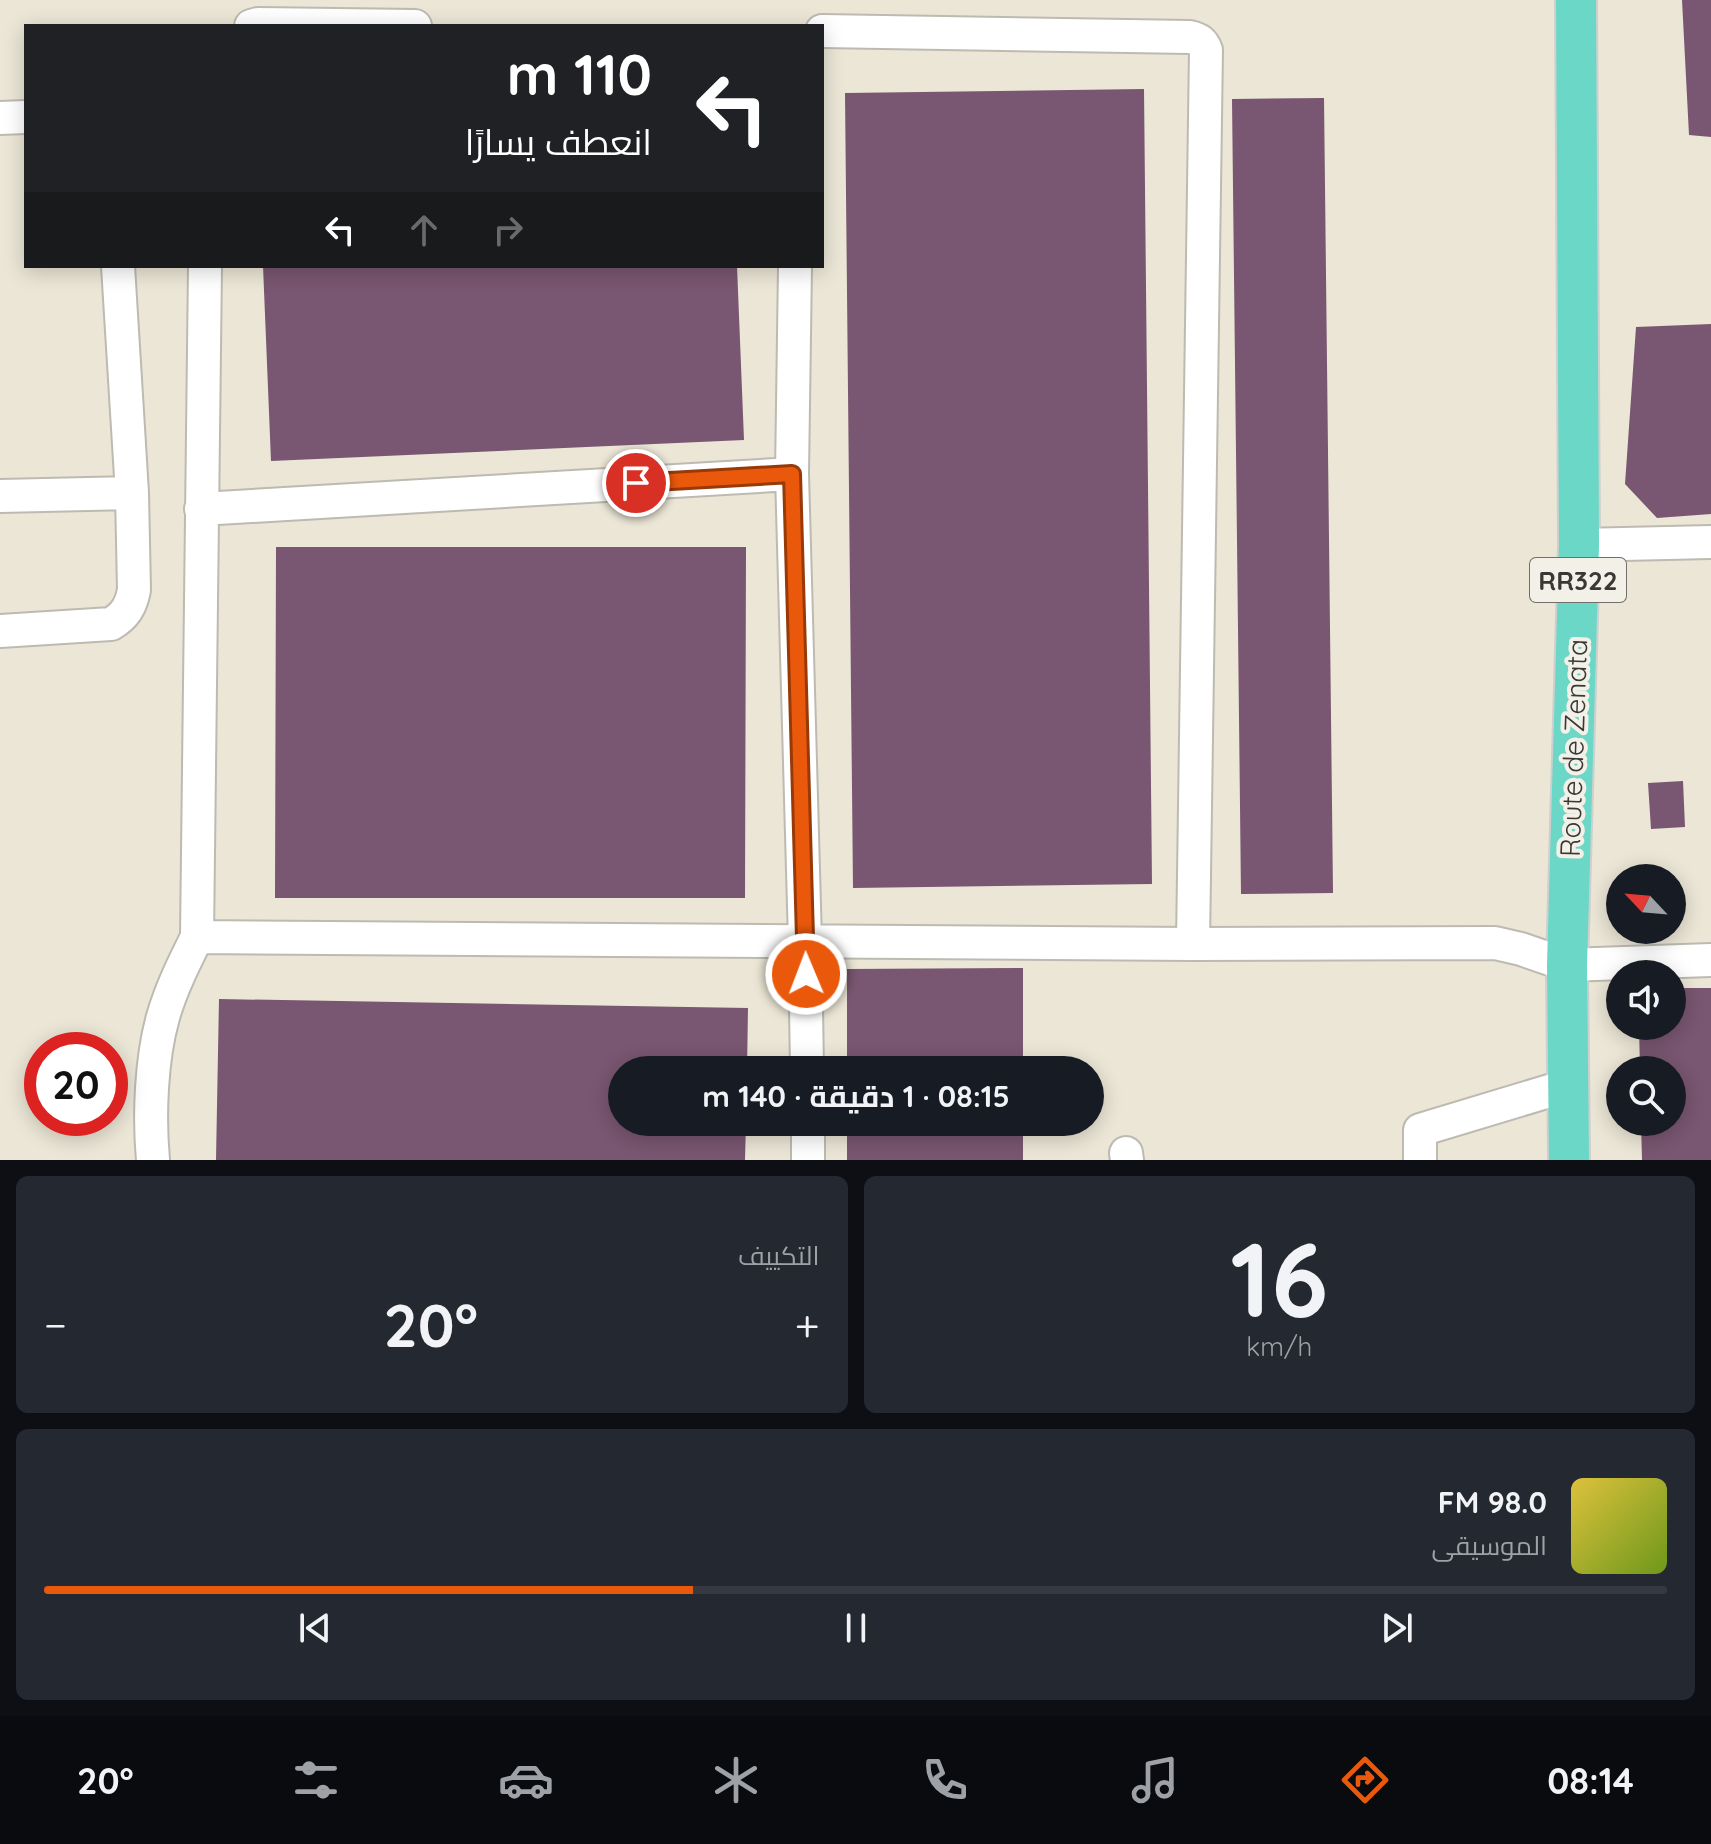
<!DOCTYPE html>
<html lang="ar">
<meta charset="utf-8">
<style>
body{margin:0;font-family:Quicksand,Cairo,sans-serif;background:#242831;color:#f1f3f6;direction:rtl;height:100vh;display:flex;flex-direction:column;font-size:30px;white-space:nowrap}
*{box-sizing:border-box;margin:0}
p{font-size:26px;color:#9ea1a6}
.icon{flex:none;width:44px;height:44px;fill:none;stroke:currentColor;stroke-width:2;stroke-linecap:round;stroke-linejoin:round}
.map{position:relative;height:1160px;overflow:hidden;direction:ltr}
.side{display:flex;flex-direction:column;gap:16px;padding:16px;background:#0d0f14;flex:1}
.side>*{flex:none}
.hud{position:absolute;left:24px;top:24px;width:800px;height:244px;border-radius:0px;box-shadow:0 4px 20px #0003;direction:rtl;background:#202124;color:#fff;overflow:hidden}
.needle{width:52px;rotate:296deg}
.buttons{position:absolute;left:1606px;top:864px;display:grid;gap:16px}
.buttons a{display:grid;place-items:center;width:80px;height:80px;border-radius:50%;background:#171b24;box-shadow:0 4px 20px #0003;font-size:40px}
.speed{position:absolute;left:24px;top:1032px;display:flex;gap:16px;font-size:40px;font-weight:700;text-align:center}
.speed>*{display:grid;place-content:center;width:104px;height:104px;border-radius:50%;background:#171b24;box-shadow:0 4px 20px #0003;line-height:1}
.speed .limit{border:12px solid #d22;background:#fff;color:#111}
.pin{position:absolute;display:grid;place-items:center;width:68px;height:68px;color:#fff;margin:-34px;border:4px solid #fff;border-radius:50%;box-shadow:0 2px 8px #0007}
.me{position:absolute;width:88px;margin:-44px;rotate:359deg;stroke-linejoin:round;filter:drop-shadow(0 0 6px #0008)}
.turn{display:flex;align-items:center;gap:28px;height:168px;padding:0 40px;font-size:36px}
.turn .icon{width:104px;height:104px;stroke-width:2.5}
.turn b{display:block;font-size:56px;line-height:68px}
.lanes{display:flex;align-items:center;height:76px;padding:0 40px;background:#0003;justify-content:center;gap:40px;direction:ltr}
.lanes .off{opacity:.35}
.big{font-size:60px;font-weight:700;line-height:1.1}
.side .widget{flex:1;display:flex;flex-direction:column;justify-content:center;gap:12px;min-width:0;padding:0 28px;border-radius:12px;background:#242831}
.side .dial{align-items:center;gap:0}
.dial b{font-size:104px;line-height:1}
.song{display:flex;align-items:center;gap:24px}
.cover{width:96px;height:96px;border-radius:12px;background:linear-gradient(135deg,hsl(50 70% 55%),hsl(80 70% 35%))}
.played{height:8px;border-radius:4px;background:linear-gradient(90deg,#ea580c 40%,#363941 40%)}
.keys{display:flex;justify-content:space-around;direction:ltr}
.heat{display:flex;justify-content:space-between;align-items:center;font-size:44px;direction:ltr}
.side .tiles{flex:1;display:grid;gap:16px;grid-template-columns:1fr 1fr}
.widget:last-child{grid-column:span 2}
.trip{position:absolute;left:608px;top:1056px;width:496px;height:80px;border-radius:40px;background:#171b24;box-shadow:0 4px 20px #0003;font-weight:700;line-height:80px;text-align:center;direction:rtl}
.menu{display:flex;height:128px;justify-content:space-around;align-items:center;background:#090b0e;color:#9ea1a6}
.menu .icon{width:56px;height:56px}
.menu .selected{color:#ea580c}
.menu b{font-size:36px;color:#f1f3f6}
.map>svg:first-child{display:block}
.built{fill:#ebe6d6;fill-rule:evenodd}
.building{fill:#795671}
.lines{fill:none;stroke-linecap:round;stroke-linejoin:round}
.minor-casing{stroke:#bdbab2;stroke-width:36}
.major-casing{stroke:#cfcfcf;stroke-width:44}
.minor{stroke:#fff;stroke-width:32}
.major{stroke:#6bd7c6;stroke-width:40}
.route-casing{stroke:#983908;stroke-width:20}
.route{stroke:#ea580c;stroke-width:14}
.labels{text-anchor:middle;dominant-baseline:central;stroke-width:8;stroke-linejoin:round;paint-order:stroke}
.shield{fill:#f3f0e8;stroke:#716f6b;stroke-width:2}
.shield-label{font-size:26px;font-weight:bold;fill:#393835}
.street-label{font-size:28px;fill:#393835;stroke:#f3f0e8}
</style>
<div class="map">
<svg width="1711" height="1160" viewBox="0 0 1711 1160">
<rect width="100%" height="100%" fill="#f3f0e8"/>
<!-- built -->
<path class="built" d="M0,0H1711V1160H0ZM26,26H822V266H26ZM1620,878H1672V930H1620ZM1620,974H1672V1026H1620ZM42,1050H110V1118H42ZM622,1070H1090V1122H622ZM1620,1070H1672V1122H1620Z"/>
<!-- building -->
<path class="building" d="M1682,0H1711V137L1689,135Z
M1144,89L1152,884L853,888L845,93Z
M1324,98L1333,893L1241,894L1232,99Z
M263,266H737L744,440L271,461Z
M1711,324V514L1657,518L1625,484L1636,327Z
M276,547H746L745,898H275Z
M1683,781L1685,827L1651,829L1648,783Z
M1023,968V1070H847V969Z
M1683,988H1711V1160H1642L1641,1122H1672V1070H1640L1639,1026H1672V995Z
M219,999L748,1008L747,1070H622V1122H746L745,1160H216Z
M847,1122H1023V1160H847Z"/>
<g class="lines">
<!-- minor casing -->
<g class="minor-casing">
<path id="minor" d="M251,26L258,24L415,26
M822,31L1190,37C1199,39 1203,42 1206,50L1193,944
M0,118L26,117
M795,266L792,474L805,942L807,1070
M0,496L132,493
M201,509L792,474
M1579,545L1711,542
M0,631L111,624C125,616 131,606 134,590L132,493L118,266
M197,937L1193,944L1495,943L1521,949L1567,965L1711,960
M808,1122V1160
M1126,1153L1127,1160
M153,1160C149,1117 151,1059 163,1017C171,989 184,963 197,937L205,266
M1420,1160V1130L1569,1085"/>
</g>
<!-- major casing -->
<g class="major-casing">
<path id="major" d="M1569,1160L1567,965L1579,545L1576,0"/>
</g>
<!-- minor -->
<use href="#minor" class="minor"/>
<!-- major -->
<use href="#major" class="major"/>
</g>
<g class="lines">
<!-- route casing -->
<g class="route-casing">
<path id="route" d="M636,483L792,474L806,974"/>
</g>
<!-- route -->
<use href="#route" class="route"/>
</g>
<g class="labels">
<!-- shield labels -->
<rect class="shield" x="1530" y="558" width="96" height="44" rx="6"/>
<g class="shield-label">
<text x="1578" y="580">RR322</text>
</g>
<!-- street labels -->
<g class="street-label">
<text transform="translate(1573 748) rotate(-88)">Route de Zenata</text>
</g>
</g>
</svg>
<div class="buttons">
<a><svg class="needle" viewBox="-14 -14 28 28"><path d="M0-13l5 13h-10z" fill="#e53935"/><path d="M0 13l5-13h-10z" fill="#9ea1a6"/></svg></a>
<a><svg class="icon" aria-label="sound" viewBox="0 0 24 24"><path d="M4 9h4l5-4v14l-5-4H4zM17 9q2 3 0 6"/></svg></a>
<a><svg class="icon" aria-label="search" viewBox="0 0 24 24"><circle cx="10" cy="10" r="6"/><path d="M15 15l6 6"/></svg></a>
</div>
<div class="speed"><div class="limit">20</div></div>
<div class="pin" style="left:636px;top:483px;background:#d93025"><svg class="icon" aria-label="arrive" viewBox="0 0 24 24"><path d="M6 21V4h12l-3 4 3 4H6"/></svg></div>
<svg class="me" style="left:806px;top:974px" viewBox="-20 -20 40 40"><circle r="17" fill="#ea580c" stroke="#fff" stroke-width="3"/><path d="M0-11L8 9 0 5-8 9z" fill="#fff"/></svg>
<div class="trip">08:15 · 1 دقيقة · 140 m</div>
<div class="hud">
<div class="turn"><svg class="icon" aria-label="left" viewBox="0 0 24 24"><path d="M17 20v-9H6M10 6l-5 5 5 5"/></svg><div><b>110 m</b>انعطف يسارًا</div></div>
<div class="lanes"><svg class="icon" aria-label="left" viewBox="0 0 24 24"><path d="M17 20v-9H6M10 6l-5 5 5 5"/></svg><svg class="icon off" aria-label="ahead" viewBox="0 0 24 24"><path d="M12 20V5M6 11l6-6 6 6"/></svg><svg class="icon off" aria-label="right" viewBox="0 0 24 24"><path d="M7 20v-9h11M14 6l5 5-5 5"/></svg></div>
</div>
</div>
<section class="side">
<div class="tiles">
<div class="widget dial"><b>16</b><p>km/h</p></div>
<div class="widget"><p>التكييف</p>
<div class="heat"><a>−</a><b class="big">20°</b><a>+</a></div>
</div>
<div class="widget">
<div class="song"><i class="cover"></i><div><b>98.0 FM</b><p>الموسيقى</p></div></div>
<div class="played"></div>
<div class="keys"><svg class="icon" aria-label="previous" viewBox="0 0 24 24"><path d="M18 5L8 12l10 7zM5 5v14"/></svg><svg class="icon" aria-label="pause" viewBox="0 0 24 24"><path d="M8 5v14M16 5v14"/></svg><svg class="icon" aria-label="next" viewBox="0 0 24 24"><path d="M6 5l10 7-10 7zM19 5v14"/></svg></div>
</div>
</div>
</section>
<nav class="menu">
<b>08:14</b>
<svg class="icon selected" aria-label="directions" viewBox="0 0 24 24"><path d="M12 3l9 9-9 9-9-9zM9 14v-3h6M13 9l2 2-2 2"/></svg>
<svg class="icon" aria-label="music" viewBox="0 0 24 24"><path d="M9 18V5l10-2v13"/><circle cx="6" cy="18" r="3"/><circle cx="16" cy="16" r="3"/></svg>
<svg class="icon" aria-label="phone" viewBox="0 0 24 24"><path d="M5 4h4l2 5-3 2q2 4 5 5l2-3 5 2v4C11 20 4 13 5 4z"/></svg>
<svg class="icon" aria-label="climate" viewBox="0 0 24 24"><path d="M12 3v18M4 7l16 10M4 17L20 7"/></svg>
<svg class="icon" aria-label="car" viewBox="0 0 24 24"><path d="M5 17H2v-5l4-1 3-4h7l3 4 3 1v5h-3M9 17h6M6 11h13"/><circle cx="7" cy="17" r="2"/><circle cx="17" cy="17" r="2"/></svg>
<svg class="icon" aria-label="filters" viewBox="0 0 24 24"><path d="M4 7h16M4 17h16"/><circle cx="9" cy="7" r="2"/><circle cx="15" cy="17" r="2"/></svg>
<b>20°</b>
</nav>
